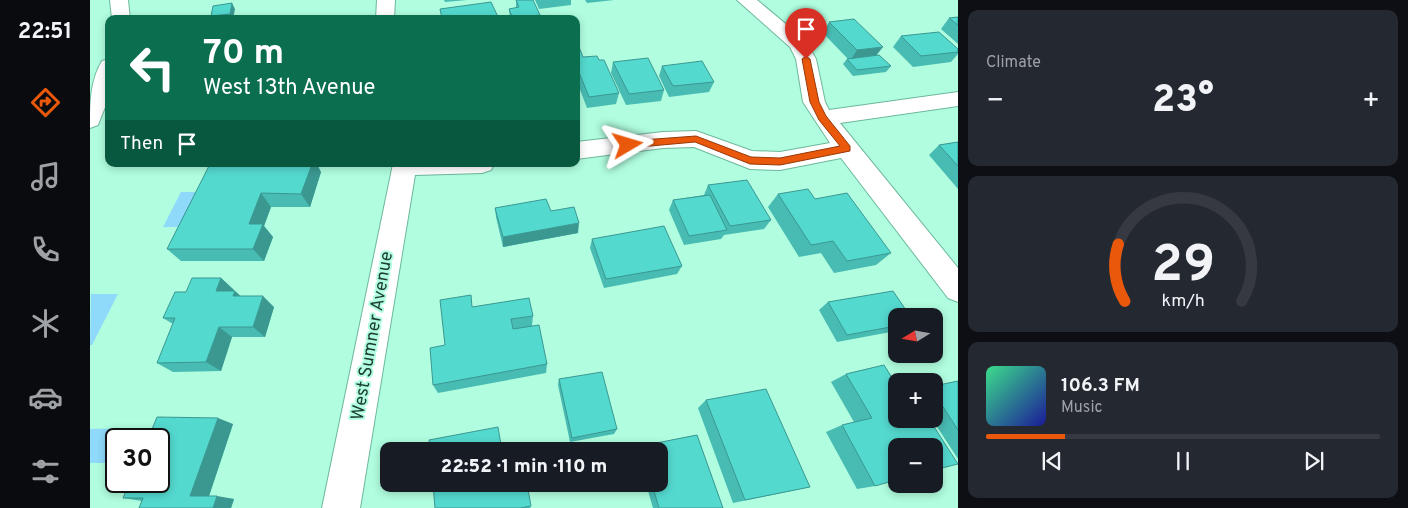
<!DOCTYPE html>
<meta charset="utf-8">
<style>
body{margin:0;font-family:Overpass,sans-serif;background:#242831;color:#f1f3f6;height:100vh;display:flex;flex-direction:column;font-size:19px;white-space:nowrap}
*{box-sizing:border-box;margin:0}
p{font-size:16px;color:#9ea1a6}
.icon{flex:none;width:28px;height:28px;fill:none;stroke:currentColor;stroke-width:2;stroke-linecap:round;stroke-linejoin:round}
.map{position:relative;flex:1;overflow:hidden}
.drawer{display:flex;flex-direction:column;gap:10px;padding:10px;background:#0d0f14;width:450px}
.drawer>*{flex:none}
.banner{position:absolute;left:15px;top:15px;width:475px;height:152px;border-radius:10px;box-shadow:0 2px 8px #0003;background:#0b6e4f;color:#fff;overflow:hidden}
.needle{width:32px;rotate:259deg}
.fabs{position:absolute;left:798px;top:308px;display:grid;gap:10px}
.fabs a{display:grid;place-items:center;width:55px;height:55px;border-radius:10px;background:#171b24;box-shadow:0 2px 8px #0003;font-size:25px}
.speed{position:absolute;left:15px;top:428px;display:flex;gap:10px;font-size:25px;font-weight:700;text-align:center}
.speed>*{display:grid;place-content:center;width:65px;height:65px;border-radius:50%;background:#171b24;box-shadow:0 2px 8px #0003;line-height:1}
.speed .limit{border:2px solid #111;border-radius:8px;background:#fff;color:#111}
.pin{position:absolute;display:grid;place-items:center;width:42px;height:42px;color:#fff;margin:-51px -21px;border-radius:50% 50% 50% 0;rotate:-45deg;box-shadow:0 0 5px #0007}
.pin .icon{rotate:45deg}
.me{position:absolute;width:55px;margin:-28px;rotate:83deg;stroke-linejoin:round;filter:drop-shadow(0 0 4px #0008)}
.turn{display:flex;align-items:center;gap:18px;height:105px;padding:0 15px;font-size:22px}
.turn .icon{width:65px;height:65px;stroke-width:2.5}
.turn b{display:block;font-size:35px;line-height:42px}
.then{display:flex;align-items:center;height:48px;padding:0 15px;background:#0003;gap:10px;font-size:19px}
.big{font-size:38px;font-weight:800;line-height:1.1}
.drawer .tile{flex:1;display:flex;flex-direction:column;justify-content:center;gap:8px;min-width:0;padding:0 18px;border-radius:10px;background:#242831}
.drawer .dial{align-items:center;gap:0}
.dial svg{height:130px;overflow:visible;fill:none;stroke:#363941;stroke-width:7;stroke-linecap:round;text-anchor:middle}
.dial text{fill:#f1f3f6;stroke:none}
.song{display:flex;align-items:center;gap:15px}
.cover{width:60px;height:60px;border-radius:8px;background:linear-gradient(135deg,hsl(150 70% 55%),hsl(240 70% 35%))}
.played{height:5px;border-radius:2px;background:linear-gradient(90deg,#ea580c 20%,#363941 20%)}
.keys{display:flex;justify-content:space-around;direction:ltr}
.heat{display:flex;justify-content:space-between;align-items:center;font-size:28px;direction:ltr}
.trip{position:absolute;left:290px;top:442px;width:288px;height:50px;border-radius:10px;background:#171b24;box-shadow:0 2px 8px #0003;font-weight:800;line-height:50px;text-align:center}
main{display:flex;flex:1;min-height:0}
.dock{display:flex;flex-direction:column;width:90px;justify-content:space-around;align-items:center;background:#090b0e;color:#9ea1a6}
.dock .icon{width:35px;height:35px}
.dock .current{color:#ea580c}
.dock b{font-size:22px;color:#f1f3f6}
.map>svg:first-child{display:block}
.water{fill:#8fd9fb}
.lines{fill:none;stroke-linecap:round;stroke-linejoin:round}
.street-casing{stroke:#6db89c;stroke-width:2}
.street{fill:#fff;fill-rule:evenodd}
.wall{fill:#48bbb2}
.shaded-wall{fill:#3b9891}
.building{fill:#54d9cf;stroke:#3b9891}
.route{fill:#ea580c;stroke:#983908}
.labels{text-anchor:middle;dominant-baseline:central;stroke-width:4;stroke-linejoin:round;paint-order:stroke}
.street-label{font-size:18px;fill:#1d3c31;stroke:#b0fddf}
</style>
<main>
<nav class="dock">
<b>22:51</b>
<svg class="icon current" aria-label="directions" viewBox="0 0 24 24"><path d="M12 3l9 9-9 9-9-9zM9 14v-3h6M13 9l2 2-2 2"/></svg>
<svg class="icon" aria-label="music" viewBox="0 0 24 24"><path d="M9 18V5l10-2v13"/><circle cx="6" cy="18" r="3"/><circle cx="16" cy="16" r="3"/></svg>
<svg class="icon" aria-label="phone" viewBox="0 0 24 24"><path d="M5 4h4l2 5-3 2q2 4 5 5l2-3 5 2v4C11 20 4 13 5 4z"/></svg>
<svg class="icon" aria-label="climate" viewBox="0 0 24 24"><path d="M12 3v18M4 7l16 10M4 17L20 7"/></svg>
<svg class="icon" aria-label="car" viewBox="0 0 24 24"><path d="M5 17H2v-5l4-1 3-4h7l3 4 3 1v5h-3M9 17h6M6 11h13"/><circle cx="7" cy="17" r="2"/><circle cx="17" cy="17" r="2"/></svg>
<svg class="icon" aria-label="filters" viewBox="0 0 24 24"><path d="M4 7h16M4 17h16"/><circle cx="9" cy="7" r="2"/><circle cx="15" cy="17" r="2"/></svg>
</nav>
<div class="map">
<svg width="868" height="508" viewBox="0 0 868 508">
<rect width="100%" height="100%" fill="#b0fddf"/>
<!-- water -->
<path class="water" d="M91,192H110L93,227H73Z
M1,294H28L2,345H0Z
M52,428L47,439H26V463H0V429Z"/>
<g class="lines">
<!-- street casing -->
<g class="street-casing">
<path id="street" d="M20,0H38L40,19H22Z
M287,0H305L304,19H286Z
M647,0H667L715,40L726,59L735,102L739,110L868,92V106L750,123L868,268V302L858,298L751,158L690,170L660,169L604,147L573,148L486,159V142L573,132L606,131L662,151L690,152L740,143L713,102L706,59L700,47Z
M19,59V97L8,125L0,128C0,104 0,81 12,61Z
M303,164H404L401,170L392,173L325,175L270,508H232Z"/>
</g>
<!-- street -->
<use href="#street" class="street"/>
</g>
<!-- wall -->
<path class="wall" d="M354,0H377L355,2Z
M426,0H443L450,19H420L419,9L426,8Z
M445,0H481V5L449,9Z
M495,0H524L497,3Z
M868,17V44L851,29L859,18Z
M739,22L787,55L801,66L796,72L763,76L753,64L757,59H758L733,33Z
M811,36L868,49V54L861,62L823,67L803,47Z
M486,48L493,57L509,60L529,93L526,104L497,108L486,79Z
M523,62L574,90L571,101L536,105L521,73Z
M572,66L624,82L619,92L579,97L569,76Z
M868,142V189L839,155L849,145Z
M120,164L231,172L220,207H181L174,226L183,237L174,261H91L77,249Z
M618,185L681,220L674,229L634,235L631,239L594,245L579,210L583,200L614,195Z
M688,194L725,199L801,253L786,265L744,273L731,253L709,257L678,207Z
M405,208L461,211L488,233L413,247L406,217Z
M502,239L592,266L587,274L514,288L500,248Z
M131,278L144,290L143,291H145L150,296L184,307L175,337H142L131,371L83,372L67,363L83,324L73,318L96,292Z
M738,302L806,316V331L747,342L729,310Z
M383,307L443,316L442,326L457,364L456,373L348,393L343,385L355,345Z
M794,365L785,486L767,489L736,432L752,425L764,422L741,382L756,374Z
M469,379L527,429L524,434L480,442L468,385Z
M868,381V459L842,419H844V386Z
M616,400L720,487L643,503L608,408Z
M143,424L119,496L144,499L141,508H49L52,501L33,498Z
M607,435L633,508H563L556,484H569V451H547L546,450L551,446Z
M441,506L440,508H345Z"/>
<!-- shaded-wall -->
<path class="shaded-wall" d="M142,3L145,9L143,19H122L121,16Z
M450,15V19H424Z
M793,47L785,57L760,61L767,50Z
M222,164H227L231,172L220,207L211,194Z
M171,193L181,207L174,226L183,237L174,261L163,249L159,224Z
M489,223L488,233L413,247V237Z
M131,278L144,290L139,303L126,291Z
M145,291L157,302L143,296Z
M173,296L184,307L175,337L163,327Z
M129,327L142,337L131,371L116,362Z
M128,418L143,424L118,499L100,496Z
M127,496L144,499L141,508H123Z"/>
<!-- building -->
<path class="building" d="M426,0H443L450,15L423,19L419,9L429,7Z
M401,2L409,19H352L350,9Z
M142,3L140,14L121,16L123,6Z
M868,17V25L859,18Z
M764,19L793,47L767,50L739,22Z
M849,32L868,49V52L831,56L811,36Z
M489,47L493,57L507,56L509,60H514L529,93L499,97L486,65V48Z
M789,55L801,66L767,70L757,59Z
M558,58L574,90L539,94L523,62Z
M612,61L624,82L583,86L572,66Z
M868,142V166L849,145Z
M120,164H222L211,194L171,193L159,224H173L163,249H77Z
M657,180L681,220L640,226L618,185Z
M718,189L725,199L757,193L801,253L757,261L743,241L721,245L688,194Z
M620,195L637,230L599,236L583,200Z
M456,199L461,211L484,207L489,223L413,237L405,208Z
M574,226L592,266L516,279L502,239Z
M102,278H131L126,291H145L143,296H173L163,327H129L116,362L67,363L85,318H73L85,292H96Z
M803,291L820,316H806V326L757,335L738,302Z
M381,295L382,307L439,298L443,316L421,319L423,329L449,325L457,364L343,385L340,348L355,345L350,300Z
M794,365L806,384V419H839L868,464L844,470V446H806V480L785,486L752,425L782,418L756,374Z
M512,372L527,429L482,438L469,379Z
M868,381V430L844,393V386Z
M676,389L720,487L655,500L616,400Z
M67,417L128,418L100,496H127L123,508H49L53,498H33L40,481H69V439H58Z
M408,427L412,451H340L339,440Z
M607,435L633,508H569L562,484H569V451H552L551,446Z
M343,484H437L441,506L430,508H345Z"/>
<!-- route -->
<path class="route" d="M716,56L720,59L729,102L736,116L760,146V151L690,165L660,164L605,142L538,148L534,145L538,141L606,136L661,157L690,158L750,146L729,120L720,102L712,59Z"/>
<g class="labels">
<!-- street labels -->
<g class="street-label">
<text transform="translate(283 336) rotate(-80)">West Sumner Avenue</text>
</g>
</g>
</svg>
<div class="fabs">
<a><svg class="needle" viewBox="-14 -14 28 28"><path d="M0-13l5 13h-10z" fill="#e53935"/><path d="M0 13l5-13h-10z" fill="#9ea1a6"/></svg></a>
<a>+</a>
<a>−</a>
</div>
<div class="speed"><div class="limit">30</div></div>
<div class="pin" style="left:716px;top:59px;background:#d93025"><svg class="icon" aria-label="arrive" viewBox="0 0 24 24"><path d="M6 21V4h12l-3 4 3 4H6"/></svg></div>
<svg class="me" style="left:538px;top:145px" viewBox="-20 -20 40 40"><path d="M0-17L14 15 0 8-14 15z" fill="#ea580c" stroke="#fff" stroke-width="4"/></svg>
<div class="trip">22:52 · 1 min · 110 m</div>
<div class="banner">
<div class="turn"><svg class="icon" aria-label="left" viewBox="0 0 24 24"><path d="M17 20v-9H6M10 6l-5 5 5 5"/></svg><div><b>70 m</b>West 13th Avenue</div></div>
<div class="then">Then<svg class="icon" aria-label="arrive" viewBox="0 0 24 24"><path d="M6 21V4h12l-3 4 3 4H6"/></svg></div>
</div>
</div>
<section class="drawer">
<div class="tile"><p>Climate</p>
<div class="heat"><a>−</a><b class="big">23°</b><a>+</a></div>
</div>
<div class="tile dial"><svg viewBox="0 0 100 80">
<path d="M14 69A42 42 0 1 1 86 69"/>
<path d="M14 69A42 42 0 0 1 10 34" stroke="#ea580c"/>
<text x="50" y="56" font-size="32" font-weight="700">29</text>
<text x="50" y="72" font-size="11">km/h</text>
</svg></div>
<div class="tile">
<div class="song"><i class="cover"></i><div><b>106.3 FM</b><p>Music</p></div></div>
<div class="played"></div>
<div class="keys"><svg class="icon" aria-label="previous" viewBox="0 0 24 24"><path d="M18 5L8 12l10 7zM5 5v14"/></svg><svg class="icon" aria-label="pause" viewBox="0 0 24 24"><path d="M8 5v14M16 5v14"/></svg><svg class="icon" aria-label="next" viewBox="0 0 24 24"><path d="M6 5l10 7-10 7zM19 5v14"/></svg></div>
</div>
</section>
</main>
